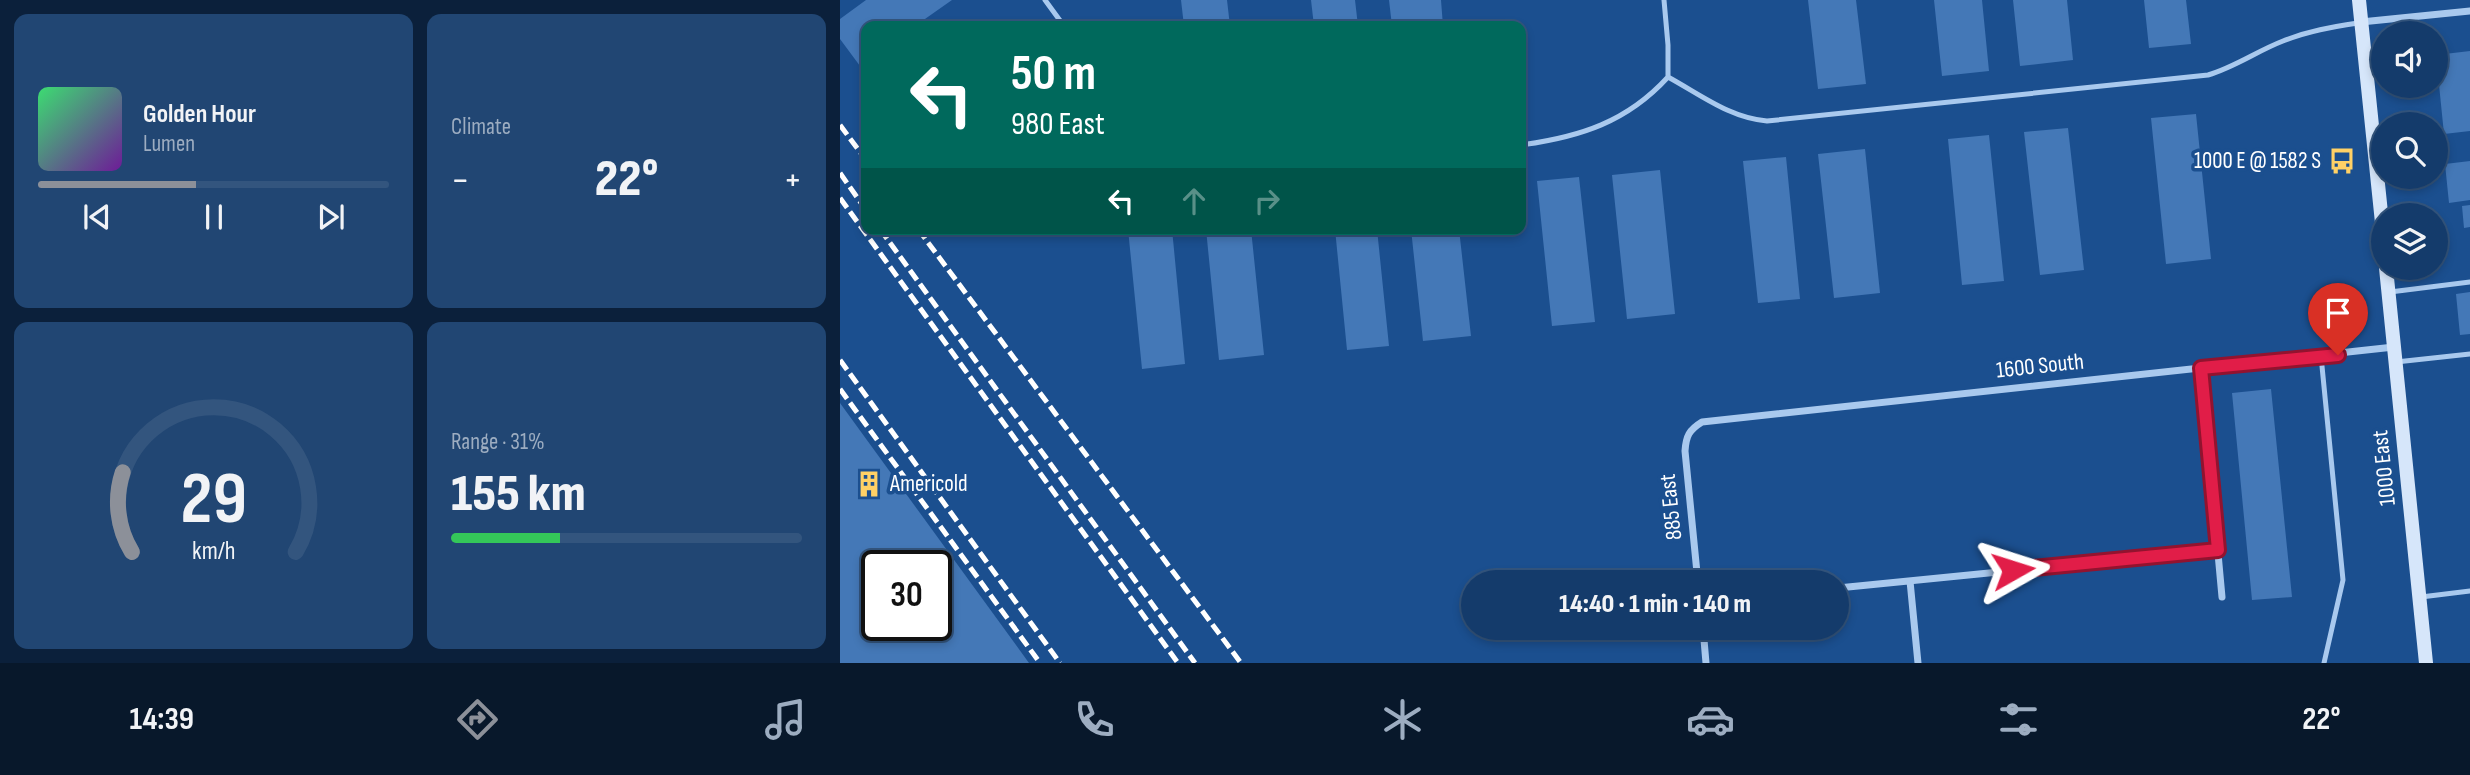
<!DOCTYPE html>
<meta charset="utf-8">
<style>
body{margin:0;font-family:"Sofia Sans Condensed",sans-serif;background:#214673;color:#f1f3f6;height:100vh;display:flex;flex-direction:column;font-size:26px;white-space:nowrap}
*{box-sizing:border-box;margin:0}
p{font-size:23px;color:#9dadc1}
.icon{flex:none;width:38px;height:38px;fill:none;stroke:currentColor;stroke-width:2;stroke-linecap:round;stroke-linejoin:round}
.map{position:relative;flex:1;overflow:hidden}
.drawer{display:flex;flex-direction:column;gap:14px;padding:14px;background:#0b203b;width:840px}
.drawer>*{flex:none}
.hud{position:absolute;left:21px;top:21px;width:665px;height:214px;border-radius:14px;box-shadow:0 4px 10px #0003,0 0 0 2px #33557e;background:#00695c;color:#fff;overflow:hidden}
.tools{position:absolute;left:1531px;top:21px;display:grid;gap:14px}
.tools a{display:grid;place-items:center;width:77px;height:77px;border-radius:50%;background:#143b6b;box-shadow:0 4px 10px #0003,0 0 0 2px #33557e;font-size:35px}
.speed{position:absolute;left:21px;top:550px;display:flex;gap:14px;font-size:35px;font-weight:700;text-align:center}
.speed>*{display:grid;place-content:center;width:91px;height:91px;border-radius:50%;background:#143b6b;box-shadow:0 4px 10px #0003,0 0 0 2px #33557e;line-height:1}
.speed .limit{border:4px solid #111;border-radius:10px;background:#fff;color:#111}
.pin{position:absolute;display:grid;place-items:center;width:60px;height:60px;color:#fff;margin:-72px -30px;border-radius:50% 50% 50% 0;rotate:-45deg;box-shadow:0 0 7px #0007}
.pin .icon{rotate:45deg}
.me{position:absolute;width:77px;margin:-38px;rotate:84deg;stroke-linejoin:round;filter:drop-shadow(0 0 5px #0008)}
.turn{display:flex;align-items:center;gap:24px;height:147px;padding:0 35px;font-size:32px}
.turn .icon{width:91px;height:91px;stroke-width:2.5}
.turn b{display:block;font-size:49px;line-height:60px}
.lanes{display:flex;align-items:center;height:66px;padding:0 35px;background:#0003;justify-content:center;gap:35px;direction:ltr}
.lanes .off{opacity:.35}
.big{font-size:52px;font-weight:800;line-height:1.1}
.drawer .card{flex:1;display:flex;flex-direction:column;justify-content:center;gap:10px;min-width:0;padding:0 24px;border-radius:14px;background:#214673}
.drawer .dial{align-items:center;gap:0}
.dial svg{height:182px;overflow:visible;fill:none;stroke:#33557e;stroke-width:7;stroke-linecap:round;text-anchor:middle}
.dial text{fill:#f1f3f6;stroke:none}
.song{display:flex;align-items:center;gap:21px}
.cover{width:84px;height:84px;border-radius:10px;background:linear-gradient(135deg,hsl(140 70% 55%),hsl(280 70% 35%))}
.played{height:7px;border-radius:4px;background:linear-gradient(90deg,#8c9099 45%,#33557e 45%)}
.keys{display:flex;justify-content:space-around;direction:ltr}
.heat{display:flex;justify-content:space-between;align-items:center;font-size:38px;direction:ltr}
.charge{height:10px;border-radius:5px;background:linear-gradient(90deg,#34c759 31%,#33557e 0)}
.drawer .tiles{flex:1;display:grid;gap:14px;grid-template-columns:repeat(2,1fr)}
.trip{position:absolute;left:621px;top:570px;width:388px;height:70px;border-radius:35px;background:#143b6b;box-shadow:0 4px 10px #0003,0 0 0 2px #33557e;font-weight:800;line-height:70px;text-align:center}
.tabs{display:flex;height:112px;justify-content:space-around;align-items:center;background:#08182b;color:#9dadc1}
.tabs .icon{width:49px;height:49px}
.tabs .selected{color:#8c9099}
.tabs b{font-size:32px;color:#f1f3f6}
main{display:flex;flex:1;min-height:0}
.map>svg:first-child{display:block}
.building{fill:#4478b7;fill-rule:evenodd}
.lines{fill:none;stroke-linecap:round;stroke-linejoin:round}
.lane{stroke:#a9c9ee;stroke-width:5}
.street{stroke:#a9c9ee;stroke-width:7}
.secondary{stroke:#d6e6fa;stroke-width:14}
.rail{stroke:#fff;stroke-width:5;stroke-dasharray:12 5;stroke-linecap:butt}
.route-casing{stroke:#92132f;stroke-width:18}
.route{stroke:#e11d48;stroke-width:12}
.labels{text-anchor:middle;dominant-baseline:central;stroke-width:7;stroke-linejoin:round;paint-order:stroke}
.poi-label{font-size:23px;fill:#fff;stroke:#1b4f8f;text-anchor:end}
.street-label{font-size:23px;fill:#fff;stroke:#1b4f8f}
</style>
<main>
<section class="drawer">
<div class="tiles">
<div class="card">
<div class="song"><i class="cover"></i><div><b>Golden Hour</b><p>Lumen</p></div></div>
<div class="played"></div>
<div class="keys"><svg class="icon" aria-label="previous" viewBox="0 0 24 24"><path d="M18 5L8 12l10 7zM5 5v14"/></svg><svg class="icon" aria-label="pause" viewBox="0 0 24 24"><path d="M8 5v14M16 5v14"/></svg><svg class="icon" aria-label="next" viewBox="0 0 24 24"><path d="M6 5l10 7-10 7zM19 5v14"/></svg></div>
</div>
<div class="card"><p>Climate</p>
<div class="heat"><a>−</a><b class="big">22°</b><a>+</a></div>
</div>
<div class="card dial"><svg viewBox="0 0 100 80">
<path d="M14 69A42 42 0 1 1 86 69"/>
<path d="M14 69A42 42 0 0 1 10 34" stroke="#8c9099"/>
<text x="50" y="56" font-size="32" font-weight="700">29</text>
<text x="50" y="72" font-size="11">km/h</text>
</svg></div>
<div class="card"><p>Range · 31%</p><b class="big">155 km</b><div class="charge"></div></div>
</div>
</section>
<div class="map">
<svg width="1630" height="663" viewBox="0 0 1630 663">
<rect width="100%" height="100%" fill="#1b4f8f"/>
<!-- building -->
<path class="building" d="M26,0H112L75,26H26V61L20,66L0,39V19Z
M341,0H387L390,26H344Z
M471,0H515L518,26H474Z
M549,0H601L603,26H552Z
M968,0H1016L1026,84L978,89Z
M1094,0H1142L1149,71L1102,76Z
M1173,0H1227L1233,60L1180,66Z
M1304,0H1346L1351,44L1309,48Z
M1630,51V131L1604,134L1596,55Z
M1356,114L1371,259L1326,264L1311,118Z
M1228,128L1244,270L1200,275L1184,132Z
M1149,135L1164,281L1122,285L1108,139Z
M1025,149L1040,293L994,298L978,154Z
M946,157L960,299L918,303L903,161Z
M1630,161V200L1609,203L1605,164Z
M820,170L835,314L787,319L772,175Z
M739,177L755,322L712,326L697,181Z
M1630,205V227L1624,228L1622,206Z
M288,229H332L345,364L302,369Z
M366,229H411L424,355L379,360Z
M495,229H537L549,346L507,350Z
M571,229H619L631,336L583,341Z
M1630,292V334L1620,335L1616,294Z
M1431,389L1452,597L1412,600L1392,393Z
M0,403L189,663H0ZM37,565H96V625H37Z"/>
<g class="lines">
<!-- lane -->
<path class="lane" d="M205,0L224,26
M824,0L828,45V77
M681,145C740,137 787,122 828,77C861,95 890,118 927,121L1368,75C1395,67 1417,51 1443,41C1468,31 1492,27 1518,23
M1550,292L1630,282
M1481,356L1503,580L1484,663
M1556,362L1630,354
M1581,597L1630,591"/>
<!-- street -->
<path class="street" d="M1521,22L1630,11
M1361,368L1382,597
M1070,581L1078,663
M858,583L845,451C846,436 849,430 862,422L1554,347
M998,588L1378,550
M863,628L866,663"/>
<!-- secondary -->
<path class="secondary" d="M1519,0L1544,242
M1546,268L1586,663"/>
<!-- rail -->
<path class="rail" d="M0,125L26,160
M0,173L26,210
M0,198L338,663
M40,229L355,663
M78,229L401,663
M0,360L220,663
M0,389L200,663"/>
</g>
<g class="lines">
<!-- route casing -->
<g class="route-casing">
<path id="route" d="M1173,570L1378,550L1361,368L1498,355"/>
</g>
<!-- route -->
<use href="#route" class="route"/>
</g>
<!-- icons -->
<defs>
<g id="bus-bare" transform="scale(2.1)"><path d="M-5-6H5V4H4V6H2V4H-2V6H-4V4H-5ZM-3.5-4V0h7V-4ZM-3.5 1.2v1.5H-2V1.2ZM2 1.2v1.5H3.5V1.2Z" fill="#ffd166" stroke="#1b4f8f" stroke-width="2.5" paint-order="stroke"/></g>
<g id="building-bare" transform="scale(2.1)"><path d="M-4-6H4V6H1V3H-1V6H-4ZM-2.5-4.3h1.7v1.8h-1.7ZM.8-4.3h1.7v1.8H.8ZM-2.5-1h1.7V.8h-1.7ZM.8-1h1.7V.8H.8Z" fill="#ffd166" stroke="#1b4f8f" stroke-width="2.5" paint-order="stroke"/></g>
</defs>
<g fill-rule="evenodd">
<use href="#bus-bare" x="1502" y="161"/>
<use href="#building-bare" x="29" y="484"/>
</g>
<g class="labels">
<!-- poi labels -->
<g class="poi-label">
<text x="1481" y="161">1000 E @ 1582 S</text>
<text x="50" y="484" text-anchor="start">Americold</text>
</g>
<!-- street labels -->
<g class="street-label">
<text transform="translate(1200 366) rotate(-6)">1600 South</text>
<text transform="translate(1544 468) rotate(-96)">1000 East</text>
<text transform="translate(831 507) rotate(-96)">885 East</text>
</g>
</g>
</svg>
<div class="tools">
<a><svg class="icon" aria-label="sound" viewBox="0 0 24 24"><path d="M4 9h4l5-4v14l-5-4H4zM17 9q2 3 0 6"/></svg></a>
<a><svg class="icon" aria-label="search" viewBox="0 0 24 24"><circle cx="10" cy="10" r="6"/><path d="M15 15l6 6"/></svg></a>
<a><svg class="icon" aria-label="layers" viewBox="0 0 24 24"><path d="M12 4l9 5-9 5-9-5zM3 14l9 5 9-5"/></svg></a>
</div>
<div class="speed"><div class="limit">30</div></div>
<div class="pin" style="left:1498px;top:355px;background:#d93025"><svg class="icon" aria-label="arrive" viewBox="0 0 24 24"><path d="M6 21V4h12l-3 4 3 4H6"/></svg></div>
<svg class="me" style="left:1173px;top:570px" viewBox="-20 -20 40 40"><path d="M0-17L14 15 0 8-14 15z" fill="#e11d48" stroke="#fff" stroke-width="4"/></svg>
<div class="trip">14:40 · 1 min · 140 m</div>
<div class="hud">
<div class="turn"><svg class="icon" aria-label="left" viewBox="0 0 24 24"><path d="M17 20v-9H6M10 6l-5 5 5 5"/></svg><div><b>50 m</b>980 East</div></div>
<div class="lanes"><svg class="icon" aria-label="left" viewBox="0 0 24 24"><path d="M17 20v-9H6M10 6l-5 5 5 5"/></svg><svg class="icon off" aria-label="ahead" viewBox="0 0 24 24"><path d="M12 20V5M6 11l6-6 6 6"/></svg><svg class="icon off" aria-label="right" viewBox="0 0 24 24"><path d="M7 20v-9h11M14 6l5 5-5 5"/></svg></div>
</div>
</div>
</main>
<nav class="tabs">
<b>14:39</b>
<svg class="icon selected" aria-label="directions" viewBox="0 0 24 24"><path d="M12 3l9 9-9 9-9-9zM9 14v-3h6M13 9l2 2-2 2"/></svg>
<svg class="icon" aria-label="music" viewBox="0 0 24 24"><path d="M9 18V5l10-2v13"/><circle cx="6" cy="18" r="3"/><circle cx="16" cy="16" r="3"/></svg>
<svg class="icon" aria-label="phone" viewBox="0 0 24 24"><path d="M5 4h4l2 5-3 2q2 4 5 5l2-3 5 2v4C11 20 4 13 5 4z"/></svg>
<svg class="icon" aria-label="climate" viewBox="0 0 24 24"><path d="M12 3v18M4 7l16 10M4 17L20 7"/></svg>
<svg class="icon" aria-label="car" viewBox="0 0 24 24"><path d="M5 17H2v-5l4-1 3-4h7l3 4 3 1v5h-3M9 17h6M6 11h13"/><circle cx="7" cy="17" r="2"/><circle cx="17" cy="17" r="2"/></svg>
<svg class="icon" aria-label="filters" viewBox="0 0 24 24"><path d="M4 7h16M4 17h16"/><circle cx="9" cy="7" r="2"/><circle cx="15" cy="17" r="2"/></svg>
<b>22°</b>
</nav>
